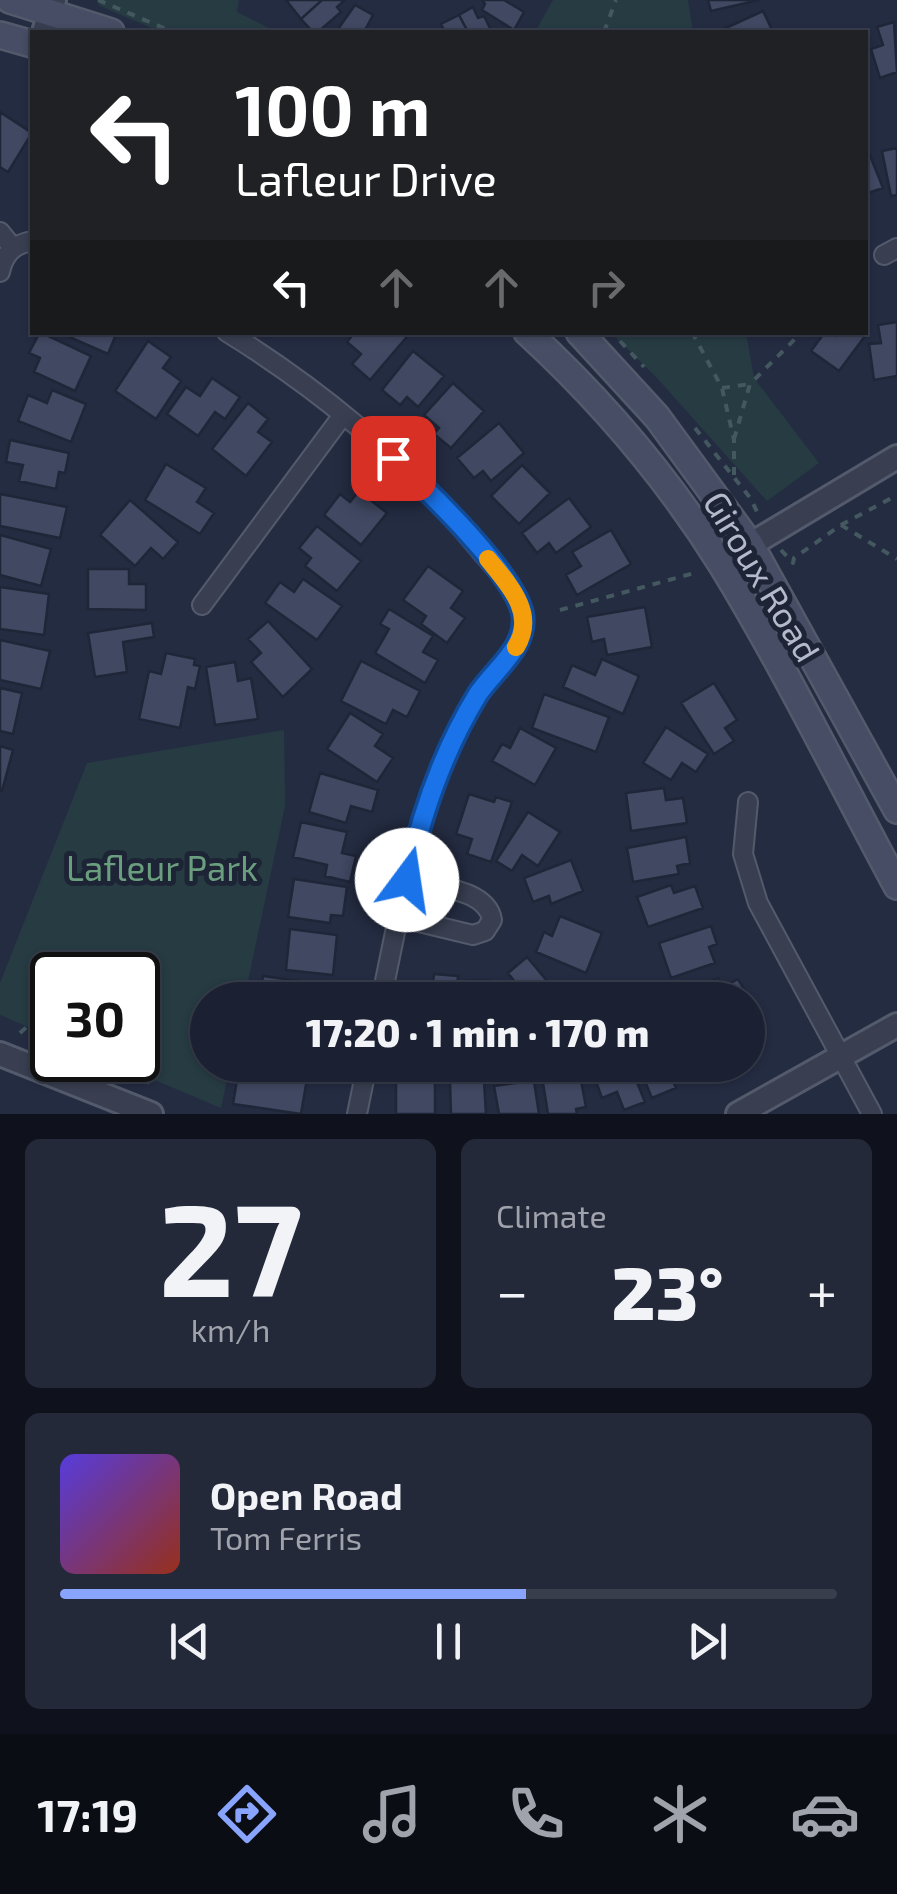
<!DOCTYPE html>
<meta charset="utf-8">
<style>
body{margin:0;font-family:"Exo 2",sans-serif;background:#24293a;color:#f1f3f6;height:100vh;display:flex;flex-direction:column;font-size:38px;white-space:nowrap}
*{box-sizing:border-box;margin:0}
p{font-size:32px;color:#a0a3ac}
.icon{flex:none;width:55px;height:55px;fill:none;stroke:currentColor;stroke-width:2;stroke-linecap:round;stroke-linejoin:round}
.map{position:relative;height:1114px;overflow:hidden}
.side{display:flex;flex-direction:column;gap:25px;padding:25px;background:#0f121c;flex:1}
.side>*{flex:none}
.top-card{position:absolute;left:30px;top:30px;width:838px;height:305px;border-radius:0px;box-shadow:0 2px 8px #0004,0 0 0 2px #393e4d;background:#202124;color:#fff;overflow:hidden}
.speed{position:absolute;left:30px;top:952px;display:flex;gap:20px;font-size:50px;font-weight:700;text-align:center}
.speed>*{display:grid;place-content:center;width:130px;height:130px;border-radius:50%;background:#1b2132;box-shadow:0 2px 8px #0004,0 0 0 2px #393e4d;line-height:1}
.speed .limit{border:5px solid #111;border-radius:15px;background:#fff;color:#111}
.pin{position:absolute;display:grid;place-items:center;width:85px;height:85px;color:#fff;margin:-42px;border-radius:20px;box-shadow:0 5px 15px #0006}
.me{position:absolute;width:110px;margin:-55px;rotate:14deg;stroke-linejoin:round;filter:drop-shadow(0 0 8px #0008)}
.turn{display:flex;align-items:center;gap:35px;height:210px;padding:0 40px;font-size:45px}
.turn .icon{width:130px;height:130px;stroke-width:2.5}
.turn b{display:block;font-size:70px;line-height:85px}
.lanes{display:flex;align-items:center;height:95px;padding:0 40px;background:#0003;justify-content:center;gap:50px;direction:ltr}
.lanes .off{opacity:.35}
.big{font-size:75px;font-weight:800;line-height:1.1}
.side .widget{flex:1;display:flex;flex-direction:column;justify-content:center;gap:15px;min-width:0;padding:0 35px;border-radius:15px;background:#24293a}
.side .dial{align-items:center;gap:0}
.dial b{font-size:130px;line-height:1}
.song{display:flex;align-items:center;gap:30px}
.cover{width:120px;height:120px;border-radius:15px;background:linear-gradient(135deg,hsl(250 70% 55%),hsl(10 70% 35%))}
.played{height:10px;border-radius:5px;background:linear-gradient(90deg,#89a4fd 60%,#393e4d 60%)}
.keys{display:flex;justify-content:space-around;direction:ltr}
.heat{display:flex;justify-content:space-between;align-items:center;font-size:55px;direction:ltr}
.side .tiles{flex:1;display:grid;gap:25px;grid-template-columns:1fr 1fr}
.widget:last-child{grid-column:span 2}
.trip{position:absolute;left:190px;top:982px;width:575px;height:100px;border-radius:50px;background:#1b2132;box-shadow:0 2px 8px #0004,0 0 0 2px #393e4d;font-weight:800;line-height:100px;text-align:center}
.tabs{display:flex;height:160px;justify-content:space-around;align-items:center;background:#0b0d14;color:#a0a3ac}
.tabs .icon{width:70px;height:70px}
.tabs .current{color:#89a4fd}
.tabs b{font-size:45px;color:#f1f3f6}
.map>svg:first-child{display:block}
.green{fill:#263b42}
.building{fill:#404862;stroke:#1f2638;stroke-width:2.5}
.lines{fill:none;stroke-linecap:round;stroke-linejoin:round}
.minor-casing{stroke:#535a6b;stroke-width:22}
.tertiary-casing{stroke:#535a6b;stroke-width:28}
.secondary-casing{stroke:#535a6b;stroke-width:30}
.path{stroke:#44585f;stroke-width:4;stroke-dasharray:8 8;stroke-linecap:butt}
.minor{stroke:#393f51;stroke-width:18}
.tertiary{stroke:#393f51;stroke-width:22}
.secondary{stroke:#464d64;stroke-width:25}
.route-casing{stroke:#114b97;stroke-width:25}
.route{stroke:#1a73e8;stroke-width:18}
.slow{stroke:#f59e0b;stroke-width:18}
.labels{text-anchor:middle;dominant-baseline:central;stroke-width:10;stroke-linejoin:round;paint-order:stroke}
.street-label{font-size:35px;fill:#b5bacb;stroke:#1d2436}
.park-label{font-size:35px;fill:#6b9e7e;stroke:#1d2436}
</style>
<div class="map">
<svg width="897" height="1114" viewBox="0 0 897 1114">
<rect width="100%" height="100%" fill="#242c42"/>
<!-- green -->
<path class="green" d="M99,0H239L237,12L277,32H161L98,5Z
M553,0H688L693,32H535Z
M611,333H746L754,378L819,463L767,501L656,377Z
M284,730L285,806L244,1000H208V1065H230L221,1108L107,1060H138V975H52V1037L0,1015V983L87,763Z"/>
<!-- building -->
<path class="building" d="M286,0H322L301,19Z
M322,0H345L337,7L341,12L318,32H313L301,19Z
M504,0L524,12L514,30L482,10L485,4L482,0Z
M708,0H759L711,11Z
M355,5L373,15L364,32H336Z
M473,7L478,18L484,16L492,32H468L459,15Z
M763,11L773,32H717Z
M459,15L468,32H445L441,24Z
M894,22L897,72L880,78L871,49L883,45L877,27Z
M0,112L32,133L8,172L0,167Z
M865,143L883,188L865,194Z
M897,148V195L891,196L882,151Z
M897,322V376L874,380L869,344L881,343L878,325Z
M865,330L868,332L839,371L811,351L825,332L837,336L840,332Z
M40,332L91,356L75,391L34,372L40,358L29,353Z
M58,332H117L108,354Z
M355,332H411L370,380L352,364L361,354L347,342Z
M148,341L171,357L163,368L181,381L156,419L115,391Z
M413,351L444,376L418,407L407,397L400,405L382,390Z
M212,378L240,397L225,419L215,412L198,436L167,414L186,387L200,396Z
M453,383L484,411L451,448L434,434L439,428L424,415Z
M52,390L86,404L71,442L18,421L28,395L47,403Z
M248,403L268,419L258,432L272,442L246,476L212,449Z
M499,423L524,453L491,481L483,471L474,478L457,458Z
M10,440L69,453L65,473L59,472L56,489L19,481L23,465L6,462Z
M166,464L206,488L197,502L214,513L200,534L145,500Z
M522,465L550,493L519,524L491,496Z
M359,491L387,513L361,545L324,515L340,494L350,502Z
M0,494L67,507L60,538L0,526Z
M569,498L591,527L556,553L549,543L537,553L522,533Z
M130,500L178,542L163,559L151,548L135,566L100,535Z
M317,526L361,561L337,591L305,566L311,558L299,548Z
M611,530L631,564L577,595L566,575L581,566L572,552Z
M0,535L51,549L41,586L0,575Z
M428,566L463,591L451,608L465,618L447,643L421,624L426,616L403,600Z
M88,569H129V584H146V610L88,609Z
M303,579L342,606L317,640L265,603L280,582L294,592Z
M0,587L49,594L44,635L0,629Z
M645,607L652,647L607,655L604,639L592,642L587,617Z
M389,609L433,636L423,652L438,660L425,683L375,653L389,629L380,624Z
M268,621L312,669L283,697L251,662L261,653L248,639Z
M152,623L154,637L123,642L127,672L95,677L88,633Z
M0,640L50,651L41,689L0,680Z
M166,653L195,659L194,665L200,666L195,689L188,687L180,728L139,719L149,671L161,674Z
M602,659L639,676L623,714L563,687L572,665L595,675Z
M361,661L420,691L407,717L393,710L386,724L341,701Z
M235,662L238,681L251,678L258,719L215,725L206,667Z
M714,683L737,720L725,728L734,741L714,754L681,703Z
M0,688L22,693L13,734L0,731Z
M544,694L609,717L596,752L532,728Z
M350,713L383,734L375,746L393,758L377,782L327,749Z
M666,727L708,754L696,772L682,763L671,780L643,763Z
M520,728L556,748L535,785L492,761L502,744L510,748Z
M0,746L13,750L2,791L0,790Z
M320,773L378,790L372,812L351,806L346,823L309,812Z
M664,788L666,800L683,798L687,823L631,831L626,793Z
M469,794L494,802L496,797L512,802L491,862L467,854L472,839L456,834Z
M528,812L560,832L538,866L522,855L512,871L496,861Z
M301,822L347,832L342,853L356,856L350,882L325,876L327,865L293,857Z
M686,837L690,863L677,866L679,874L633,882L627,848Z
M571,860L583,891L551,904L549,896L533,902L524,878Z
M294,879L347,887L343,916L331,915L330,923L288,917Z
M671,885L674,893L695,886L703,908L648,927L637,897Z
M560,916L602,933L586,973L536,952L544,932L552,936Z
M711,926L717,944L709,947L715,963L671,978L659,943Z
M290,929L337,935L333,975L286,970Z
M527,957L563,1000H512L522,991L508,973Z
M434,974L458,976L456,1000H409L410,987L432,989Z
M263,976L328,985L326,1000H259Z
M718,978L723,987L738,979L748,996L741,1000H677Z
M489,980L490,996L503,995L504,1000H466L465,981Z
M751,1004L763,1026L749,1033L757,1048L748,1053V1006Z
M590,1065H630L645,1102L624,1110L617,1092L602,1098Z
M638,1065H684L686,1070L671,1076L676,1088L652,1098Z
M239,1068L307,1079L301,1114L233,1104Z
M579,1070L586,1107L576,1109L577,1114H548L542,1077Z
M533,1075L539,1114H499L494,1086L516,1083L515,1078Z
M396,1076L435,1077V1114H396Z
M484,1081L486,1114H451L450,1082Z"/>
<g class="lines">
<!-- minor casing -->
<g class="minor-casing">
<path id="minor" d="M0,232L13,248
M884,255L897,248
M0,272C4,253 14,244 32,241
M227,332C324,392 413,467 485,556C502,576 526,599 523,628C521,652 494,671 481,690C466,713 453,739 442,764C411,839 398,921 381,1000
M202,605L343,415
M748,802L743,854L758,903L872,1114
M398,917L473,935L485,931L492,920C487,888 433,887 407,880
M357,1114L367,1065"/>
</g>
<!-- tertiary casing -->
<g class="tertiary-casing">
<path id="tertiary" d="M44,32L54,0
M720,563L897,457
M0,1054L151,1114
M738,1114L897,1025"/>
</g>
<!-- secondary casing -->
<g class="secondary-casing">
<path id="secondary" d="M10,0L111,32
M0,35L32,44
M527,332C601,400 669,480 722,565C785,668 839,779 897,886
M579,332L657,417L750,544L897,810"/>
</g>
<!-- path -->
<path class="path" d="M98,0L173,32
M604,32L616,0
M692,332L722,388L734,440V478
M620,341L644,367
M722,388L750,384
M695,428L751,499L759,516
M734,439L750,384L802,332
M841,525L897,559
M781,550L793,563L794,558L841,525L897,495
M560,610L698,572
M59,975C75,950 101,951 118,975
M138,1012L150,1017L154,1025L147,1084
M20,1033L52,1004"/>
<!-- minor -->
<use href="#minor" class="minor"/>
<!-- tertiary -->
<use href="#tertiary" class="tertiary"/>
<!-- secondary -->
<use href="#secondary" class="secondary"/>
</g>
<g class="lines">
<!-- route casing -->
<g class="route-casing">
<path id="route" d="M393,458C424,487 519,577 523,617C526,648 494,670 478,694C443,751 421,815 407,880"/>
</g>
<!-- route -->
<use href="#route" class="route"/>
<!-- slow -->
<path class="slow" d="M488,559C508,584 537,613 516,647"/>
</g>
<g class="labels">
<!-- street labels -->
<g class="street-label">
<text transform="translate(763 576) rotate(59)">Giroux Road</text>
</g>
<!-- park labels -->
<g class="park-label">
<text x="162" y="867">Lafleur Park</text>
</g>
</g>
</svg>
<div class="speed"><div class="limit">30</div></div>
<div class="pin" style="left:393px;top:458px;background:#d93025"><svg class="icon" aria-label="arrive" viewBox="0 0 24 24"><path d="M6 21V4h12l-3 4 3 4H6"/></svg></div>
<svg class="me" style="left:407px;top:880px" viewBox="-20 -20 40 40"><circle r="19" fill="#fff"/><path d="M0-13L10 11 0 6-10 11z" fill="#1a73e8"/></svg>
<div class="trip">17:20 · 1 min · 170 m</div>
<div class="top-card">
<div class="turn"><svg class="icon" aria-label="left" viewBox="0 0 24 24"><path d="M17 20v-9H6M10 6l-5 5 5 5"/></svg><div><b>100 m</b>Lafleur Drive</div></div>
<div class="lanes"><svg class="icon" aria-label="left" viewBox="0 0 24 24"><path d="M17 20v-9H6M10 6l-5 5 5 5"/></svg><svg class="icon off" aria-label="ahead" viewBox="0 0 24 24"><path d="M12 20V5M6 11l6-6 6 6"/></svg><svg class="icon off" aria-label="ahead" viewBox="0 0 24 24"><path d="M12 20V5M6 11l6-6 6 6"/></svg><svg class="icon off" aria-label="right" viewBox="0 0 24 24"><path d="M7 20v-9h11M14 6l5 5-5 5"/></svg></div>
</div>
</div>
<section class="side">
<div class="tiles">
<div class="widget dial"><b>27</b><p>km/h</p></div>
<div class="widget"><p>Climate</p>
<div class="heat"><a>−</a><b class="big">23°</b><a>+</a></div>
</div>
<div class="widget">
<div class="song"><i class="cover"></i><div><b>Open Road</b><p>Tom Ferris</p></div></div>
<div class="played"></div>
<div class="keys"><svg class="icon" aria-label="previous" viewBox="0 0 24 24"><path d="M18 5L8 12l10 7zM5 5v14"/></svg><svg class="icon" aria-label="pause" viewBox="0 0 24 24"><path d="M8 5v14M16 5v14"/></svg><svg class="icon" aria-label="next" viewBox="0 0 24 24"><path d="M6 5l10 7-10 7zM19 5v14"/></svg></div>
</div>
</div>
</section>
<nav class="tabs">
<b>17:19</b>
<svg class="icon current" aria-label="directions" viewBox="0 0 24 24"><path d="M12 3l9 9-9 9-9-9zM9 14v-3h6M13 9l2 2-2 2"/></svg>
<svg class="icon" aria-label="music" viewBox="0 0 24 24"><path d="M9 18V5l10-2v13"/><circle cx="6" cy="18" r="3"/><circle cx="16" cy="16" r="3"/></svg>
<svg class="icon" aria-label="phone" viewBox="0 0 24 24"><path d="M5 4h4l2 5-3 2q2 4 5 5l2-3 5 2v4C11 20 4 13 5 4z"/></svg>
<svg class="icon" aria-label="climate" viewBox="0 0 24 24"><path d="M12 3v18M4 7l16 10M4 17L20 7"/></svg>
<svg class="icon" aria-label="car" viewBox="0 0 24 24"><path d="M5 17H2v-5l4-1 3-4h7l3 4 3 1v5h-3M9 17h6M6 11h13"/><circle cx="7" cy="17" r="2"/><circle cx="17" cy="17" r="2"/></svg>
</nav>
